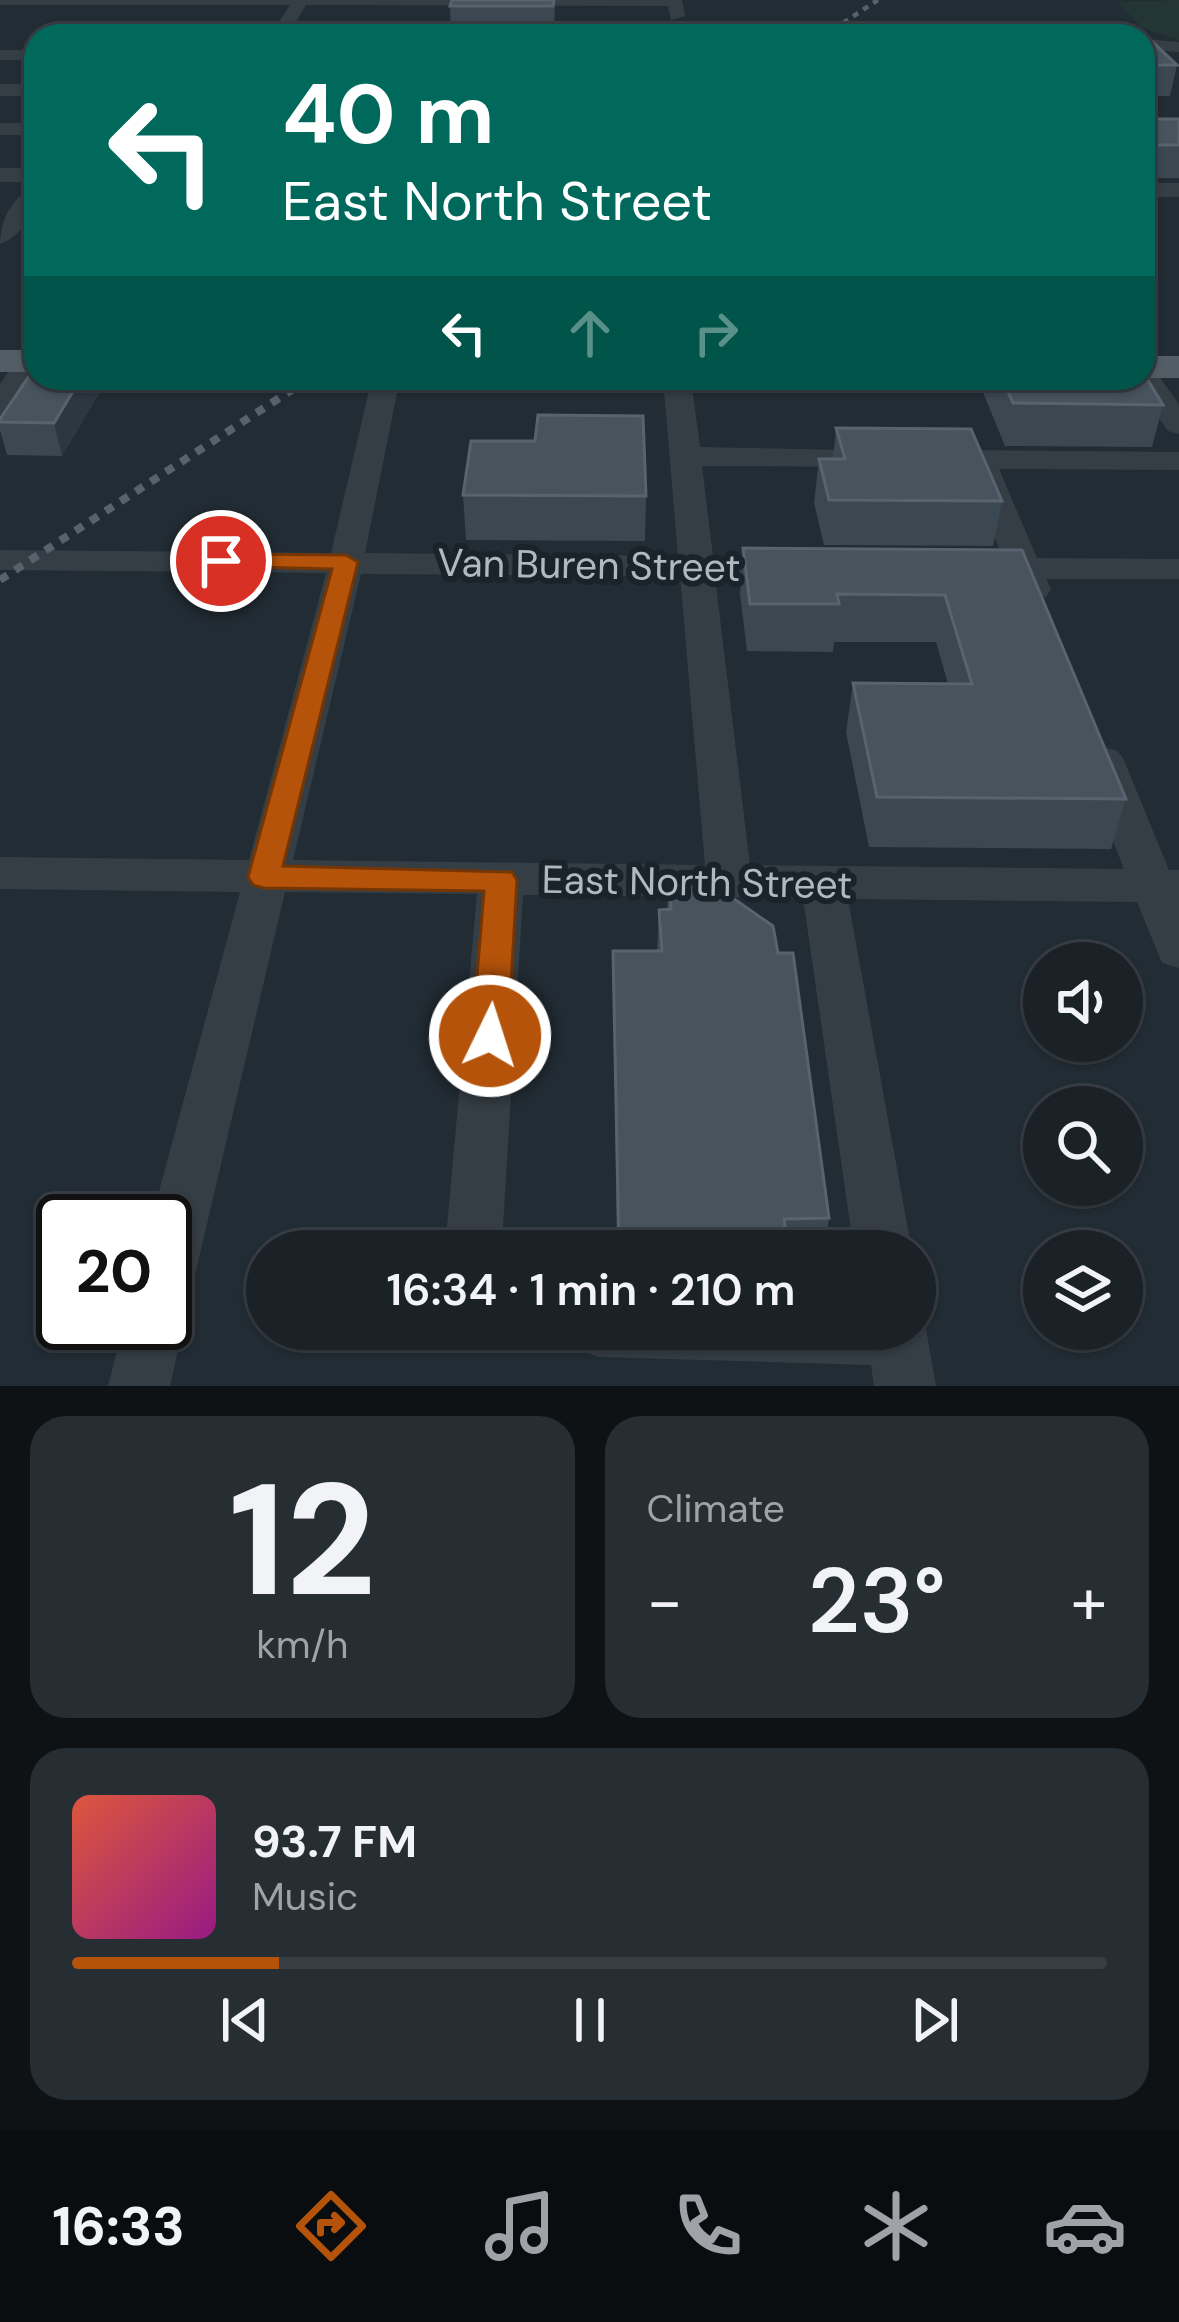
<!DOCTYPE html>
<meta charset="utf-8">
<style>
body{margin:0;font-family:"DM Sans",sans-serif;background:#272e33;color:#f1f3f6;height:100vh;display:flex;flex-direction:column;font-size:45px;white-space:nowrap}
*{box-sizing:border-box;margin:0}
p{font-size:39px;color:#9fa3a7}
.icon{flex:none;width:66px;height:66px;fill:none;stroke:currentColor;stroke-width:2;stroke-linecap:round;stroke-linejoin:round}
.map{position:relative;height:1386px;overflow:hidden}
.drawer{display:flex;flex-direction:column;gap:30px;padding:30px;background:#0e1215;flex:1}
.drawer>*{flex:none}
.hud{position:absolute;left:24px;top:24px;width:1131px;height:366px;border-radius:36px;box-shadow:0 3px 9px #0004,0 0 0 3px #383e44;background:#00695c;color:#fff;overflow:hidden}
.tools{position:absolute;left:1023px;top:942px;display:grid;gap:24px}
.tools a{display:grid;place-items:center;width:120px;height:120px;border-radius:50%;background:#1a2127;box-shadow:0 3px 9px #0004,0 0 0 3px #383e44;font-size:60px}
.speed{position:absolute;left:36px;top:1194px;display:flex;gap:24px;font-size:60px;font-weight:700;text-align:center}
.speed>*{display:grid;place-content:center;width:156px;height:156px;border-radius:50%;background:#1a2127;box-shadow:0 3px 9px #0004,0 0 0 3px #383e44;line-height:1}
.speed .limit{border:6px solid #111;border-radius:18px;background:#fff;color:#111}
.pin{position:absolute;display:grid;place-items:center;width:102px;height:102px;color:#fff;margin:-51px;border:6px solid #fff;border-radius:50%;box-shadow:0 3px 12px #0007}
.me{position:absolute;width:132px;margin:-66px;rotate:4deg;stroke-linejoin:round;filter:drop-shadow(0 0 9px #0008)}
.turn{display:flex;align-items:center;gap:42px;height:252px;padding:0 60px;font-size:54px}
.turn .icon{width:156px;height:156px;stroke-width:2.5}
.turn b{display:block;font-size:84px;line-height:102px}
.lanes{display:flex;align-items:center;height:114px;padding:0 60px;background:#0003;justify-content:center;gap:60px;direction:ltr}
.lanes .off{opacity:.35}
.big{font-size:90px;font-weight:600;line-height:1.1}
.drawer .tile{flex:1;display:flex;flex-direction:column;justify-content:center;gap:18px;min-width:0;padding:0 42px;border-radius:36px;background:#272e33}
.drawer .dial{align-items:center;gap:0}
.dial b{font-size:156px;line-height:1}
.song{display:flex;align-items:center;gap:36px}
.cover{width:144px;height:144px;border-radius:18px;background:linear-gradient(135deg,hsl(10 70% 55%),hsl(310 70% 35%))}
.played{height:12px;border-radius:6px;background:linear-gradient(90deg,#b45309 20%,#383e44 20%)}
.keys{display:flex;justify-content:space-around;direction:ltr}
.heat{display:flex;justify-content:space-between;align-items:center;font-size:66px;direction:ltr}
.drawer .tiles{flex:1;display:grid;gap:30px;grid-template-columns:1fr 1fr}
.tile:last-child{grid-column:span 2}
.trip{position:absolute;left:246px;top:1230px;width:690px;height:120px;border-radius:60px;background:#1a2127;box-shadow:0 3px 9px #0004,0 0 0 3px #383e44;font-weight:600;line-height:120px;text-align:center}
.tab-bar{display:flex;height:192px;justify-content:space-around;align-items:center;background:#0a0d10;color:#9fa3a7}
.tab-bar .icon{width:84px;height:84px}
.tab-bar .on{color:#b45309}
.tab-bar b{font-size:54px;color:#f1f3f6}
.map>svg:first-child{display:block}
.green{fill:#243536}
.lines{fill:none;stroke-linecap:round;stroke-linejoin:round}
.minor{fill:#353e45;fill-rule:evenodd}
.major{fill:#535d65;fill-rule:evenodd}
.rail-far1{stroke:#58626c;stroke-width:4.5;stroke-dasharray:6 6;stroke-linecap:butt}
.rail{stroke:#58626c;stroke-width:8;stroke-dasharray:9 9;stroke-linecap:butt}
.wall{fill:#3b4751}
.shaded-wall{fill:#2c3740}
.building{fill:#47535d;stroke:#58636d;stroke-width:3}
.route{fill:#b45309;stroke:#753606;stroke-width:3}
.labels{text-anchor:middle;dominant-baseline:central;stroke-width:12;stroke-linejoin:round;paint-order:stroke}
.street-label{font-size:39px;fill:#b0b9c2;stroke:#1b232a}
</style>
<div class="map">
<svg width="1179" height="1386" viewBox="0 0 1179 1386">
<rect width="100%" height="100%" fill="#222c34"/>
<!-- green -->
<path class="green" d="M1179,0V40L1142,28L1117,2Z"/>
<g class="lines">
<!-- minor -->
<path class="minor" d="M0,0H682L685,16L671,20L668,6L306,5L288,36H270L290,5H0Z
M1143,39L1179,42V52L1143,49Z
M0,50H36V60H0Z
M0,84H36V96H0Z
M0,123H36V135H0Z
M0,168H36V182H0Z
M1143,183H1179V197H1143Z
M36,186C36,210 23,236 0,244C0,220 12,196 36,186Z
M30,353L36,354V373L10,412L0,415V384L20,355Z
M1143,365L1153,368L1179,404V434L1168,431L1132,378H1143Z
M372,378H400L365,553L678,556L663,378H691L700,447L897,451L902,458L897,465L886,467L702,466L713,556L796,557L808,560L813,567L808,574L796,577H715L750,865L1124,869L1082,760L1088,751L1103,747L1118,751L1124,760L1169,870H1179V968L1162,963L1137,902L848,899L912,1251H854L803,898L523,895L503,1227L518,1251H452L446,1237L477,894L285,892L194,1279L186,1298L174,1303L184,1323L170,1386H108L124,1323H165V1221H151L240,892L0,889V857L249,860L326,573L0,570V550L331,553ZM361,574L680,576L705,865L293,860Z
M956,450L1179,452V470L999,469L1037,558L1179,559V579H1046L1051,589L1046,597H1020L1011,579L968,575L963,568L968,561L1003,558L967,468L945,466L940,459Z
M915,1308L926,1329L936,1386H874L871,1365L598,1357L577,1349L568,1329H915Z"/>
<!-- major -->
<path class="major" d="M0,350H36V372H0Z
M1143,356H1179V378H1143Z"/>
<!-- rail-far1 -->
<path class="rail-far1" d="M823,36L878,0"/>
<!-- rail -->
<path class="rail" d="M0,580L310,378"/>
</g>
<!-- wall -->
<path class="wall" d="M555,0L554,34H451L450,6Z
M1045,32H1142L1177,65L1170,96H1143V36H1045Z
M1143,119H1179V178H1143Z
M977,378H1143L1163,405L1152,447L1005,446Z
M105,383L62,456L7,455L0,430V419Z
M836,428L1002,501L993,546L824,545L814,503L819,459H833Z
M535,441L646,496L645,541L466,540L463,495Z
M743,548L1022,550L1126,799L1111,849L869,847L846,732L853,683L948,684L936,642H834L833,652L747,651L740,594Z
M669,876L829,1218L824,1251H617L613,951H657L659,910L667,909Z"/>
<!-- shaded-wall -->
<path class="shaded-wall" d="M1151,145L1143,178L1146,152Z
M81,378H104L105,383L62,456L54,423Z"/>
<!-- building -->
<path class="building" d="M452,0H554L553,6H450Z
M1045,32H1142L1177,65H1143V36H1049Z
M1143,119H1179V145H1151L1146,152H1143Z
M36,366V378H81L54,423L0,422V419Z
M1143,372L1163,405L1013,403L1002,378H1143Z
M538,415L643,416L646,496L463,495L471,441H535Z
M836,428L971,429L1002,501L829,500L819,459H845Z
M743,548L1022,550L1126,799L877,797L853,683L972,684L945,595L837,594L839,604H750Z
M669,876L704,878L773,926L778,953H793L829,1218L784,1219L788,1251H619L613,951H662L659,910L671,909Z"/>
<!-- route -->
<path class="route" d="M221,554L346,555L358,562L283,866L512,872L517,880L508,1036L502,1046L490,1050L477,1046L472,1036L484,891L264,888L253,885L248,877L332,569L212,566L209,561Z"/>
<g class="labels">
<!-- street labels -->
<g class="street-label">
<text transform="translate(589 565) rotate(1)">Van Buren Street</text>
<text transform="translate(697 882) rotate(1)">East North Street</text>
</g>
</g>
</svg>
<div class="tools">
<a><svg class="icon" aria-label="sound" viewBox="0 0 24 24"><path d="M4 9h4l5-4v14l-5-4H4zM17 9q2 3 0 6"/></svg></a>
<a><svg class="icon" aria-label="search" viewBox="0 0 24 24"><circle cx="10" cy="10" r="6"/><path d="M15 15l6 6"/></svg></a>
<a><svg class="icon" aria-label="layers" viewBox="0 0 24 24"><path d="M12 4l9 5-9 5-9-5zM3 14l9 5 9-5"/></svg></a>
</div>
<div class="speed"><div class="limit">20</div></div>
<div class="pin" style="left:221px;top:561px;background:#d93025"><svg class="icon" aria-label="arrive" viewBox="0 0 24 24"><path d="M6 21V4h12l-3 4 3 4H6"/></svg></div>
<svg class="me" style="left:490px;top:1036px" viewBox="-20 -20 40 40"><circle r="17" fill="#b45309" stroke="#fff" stroke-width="3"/><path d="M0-11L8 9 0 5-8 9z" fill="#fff"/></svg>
<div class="trip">16:34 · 1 min · 210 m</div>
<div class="hud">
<div class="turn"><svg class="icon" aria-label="left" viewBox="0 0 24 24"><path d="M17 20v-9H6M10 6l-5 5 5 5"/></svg><div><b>40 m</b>East North Street</div></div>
<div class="lanes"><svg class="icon" aria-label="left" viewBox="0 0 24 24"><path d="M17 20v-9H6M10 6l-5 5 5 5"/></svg><svg class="icon off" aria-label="ahead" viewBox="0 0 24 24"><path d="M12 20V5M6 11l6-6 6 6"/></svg><svg class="icon off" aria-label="right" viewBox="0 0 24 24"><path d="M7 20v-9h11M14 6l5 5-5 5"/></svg></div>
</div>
</div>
<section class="drawer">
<div class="tiles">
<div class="tile dial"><b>12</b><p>km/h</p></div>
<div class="tile"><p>Climate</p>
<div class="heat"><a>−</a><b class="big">23°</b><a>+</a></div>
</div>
<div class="tile">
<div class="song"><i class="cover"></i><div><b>93.7 FM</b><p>Music</p></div></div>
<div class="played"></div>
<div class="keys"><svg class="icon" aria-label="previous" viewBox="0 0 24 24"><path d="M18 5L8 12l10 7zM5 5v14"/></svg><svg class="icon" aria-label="pause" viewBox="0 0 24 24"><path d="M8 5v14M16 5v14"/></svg><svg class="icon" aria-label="next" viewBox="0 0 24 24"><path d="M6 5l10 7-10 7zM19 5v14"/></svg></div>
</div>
</div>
</section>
<nav class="tab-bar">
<b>16:33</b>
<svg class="icon on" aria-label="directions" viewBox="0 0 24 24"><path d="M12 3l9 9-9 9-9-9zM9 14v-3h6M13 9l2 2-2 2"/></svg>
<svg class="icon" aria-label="music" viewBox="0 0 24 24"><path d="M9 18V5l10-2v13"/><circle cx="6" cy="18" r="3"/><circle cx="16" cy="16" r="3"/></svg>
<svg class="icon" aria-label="phone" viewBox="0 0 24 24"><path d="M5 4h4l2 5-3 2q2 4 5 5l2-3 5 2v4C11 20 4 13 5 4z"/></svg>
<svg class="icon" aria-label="climate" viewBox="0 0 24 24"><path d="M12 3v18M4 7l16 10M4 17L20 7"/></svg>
<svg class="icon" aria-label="car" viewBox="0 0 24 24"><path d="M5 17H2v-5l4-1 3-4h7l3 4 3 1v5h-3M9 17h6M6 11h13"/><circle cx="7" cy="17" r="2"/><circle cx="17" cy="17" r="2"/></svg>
</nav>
